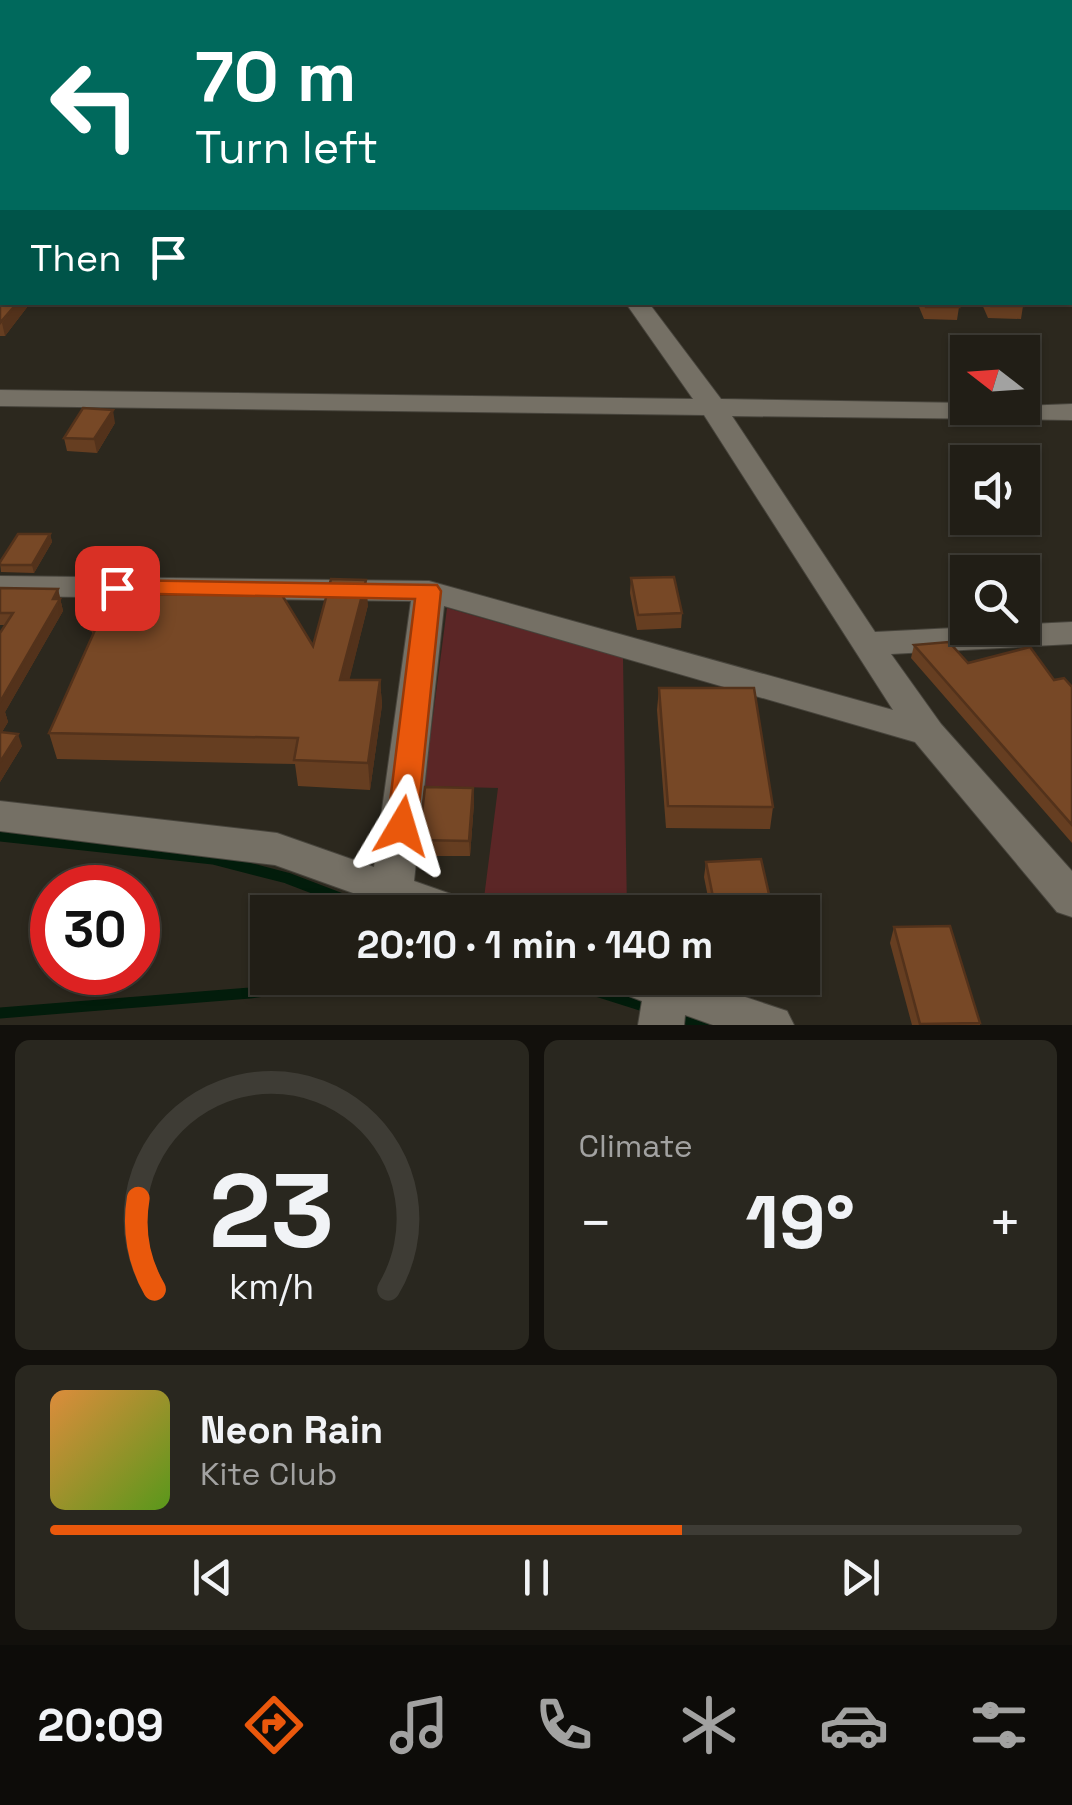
<!DOCTYPE html>
<meta charset="utf-8">
<style>
body{margin:0;font-family:"Space Grotesk",sans-serif;background:#29271f;color:#f1f3f6;height:100vh;display:flex;flex-direction:column;font-size:38px;white-space:nowrap}
*{box-sizing:border-box;margin:0}
p{font-size:32px;color:#a2a2a1}
.icon{flex:none;width:55px;height:55px;fill:none;stroke:currentColor;stroke-width:2;stroke-linecap:round;stroke-linejoin:round}
.map{position:relative;height:1025px;overflow:hidden}
.drawer{display:flex;flex-direction:column;gap:15px;padding:15px;background:#12100c;flex:1}
.drawer>*{flex:none}
.guide{position:absolute;left:0px;top:0px;width:1072px;height:305px;box-shadow:0 2px 8px #0004,0 0 0 2px #3e3c35;background:#00695c;color:#fff;overflow:hidden}
.needle{width:65px;rotate:287deg}
.fabs{position:absolute;left:950px;top:335px;display:grid;gap:20px}
.fabs a{display:grid;place-items:center;width:90px;height:90px;border-radius:0px;background:#211e16;box-shadow:0 2px 8px #0004,0 0 0 2px #3e3c35;font-size:50px}
.speed{position:absolute;left:30px;top:865px;display:flex;gap:20px;font-size:50px;font-weight:700;text-align:center}
.speed>*{display:grid;place-content:center;width:130px;height:130px;border-radius:50%;background:#211e16;box-shadow:0 2px 8px #0004,0 0 0 2px #3e3c35;line-height:1}
.speed .limit{border:15px solid #d22;background:#fff;color:#111}
.pin{position:absolute;display:grid;place-items:center;width:85px;height:85px;color:#fff;margin:-42px;border-radius:20px;box-shadow:0 5px 15px #0006}
.me{position:absolute;width:110px;margin:-55px;rotate:7deg;stroke-linejoin:round;filter:drop-shadow(0 0 8px #0008)}
.turn{display:flex;align-items:center;gap:35px;height:210px;padding:0 30px;font-size:45px}
.turn .icon{width:130px;height:130px;stroke-width:2.5}
.turn b{display:block;font-size:70px;line-height:85px}
.then{display:flex;align-items:center;height:95px;padding:0 30px;background:#0003;gap:20px;font-size:38px}
.big{font-size:75px;font-weight:700;line-height:1.1}
.drawer .widget{flex:1;display:flex;flex-direction:column;justify-content:center;gap:15px;min-width:0;padding:0 35px;border-radius:15px;background:#29271f}
.drawer .dial{align-items:center;gap:0}
.dial svg{height:260px;overflow:visible;fill:none;stroke:#3e3c35;stroke-width:7;stroke-linecap:round;text-anchor:middle}
.dial text{fill:#f1f3f6;stroke:none}
.song{display:flex;align-items:center;gap:30px}
.cover{width:120px;height:120px;border-radius:15px;background:linear-gradient(135deg,hsl(30 70% 55%),hsl(90 70% 35%))}
.played{height:10px;border-radius:5px;background:linear-gradient(90deg,#ea580c 65%,#3e3c35 65%)}
.keys{display:flex;justify-content:space-around;direction:ltr}
.heat{display:flex;justify-content:space-between;align-items:center;font-size:55px;direction:ltr}
.drawer .tiles{flex:1;display:grid;gap:15px;grid-template-columns:1fr 1fr}
.widget:last-child{grid-column:span 2}
.trip{position:absolute;left:250px;top:895px;width:570px;height:100px;border-radius:0px;background:#211e16;box-shadow:0 2px 8px #0004,0 0 0 2px #3e3c35;font-weight:700;line-height:100px;text-align:center}
.menu{display:flex;height:160px;justify-content:space-around;align-items:center;background:#0d0c09;color:#a2a2a1}
.menu .icon{width:70px;height:70px}
.menu .on{color:#ea580c}
.menu b{font-size:45px;color:#f1f3f6}
.map>svg:first-child{display:block}
.green{fill:#5b2626}
.lines{fill:none;stroke-linecap:round;stroke-linejoin:round}
.stream{stroke:#021c0b;stroke-width:11}
.minor-casing{stroke:#47443c;stroke-width:2}
.minor{fill:#757065;fill-rule:evenodd}
.wall{fill:#663e21}
.shaded-wall{fill:#53321b}
.building{fill:#774826;stroke:#53321b;stroke-width:2.5}
.route{fill:#ea580c;stroke:#983908;stroke-width:2.5}
</style>
<div class="map">
<svg width="1072" height="1025" viewBox="0 0 1072 1025">
<rect width="100%" height="100%" fill="#2c281e"/>
<!-- green -->
<path class="green" d="M447,608L623,658L627,912H524L484,898L498,788L424,786Z"/>
<g class="lines">
<!-- stream -->
<path class="stream" d="M0,836L213,859L287,878L376,912
M555,978L653,1009
M0,1013L250,993L360,978
M677,1016L704,1025"/>
<!-- minor casing -->
<g class="minor-casing">
<path id="minor" d="M193,0H344L345,2H194Z
M1070,7H1072V15H1070Z
M0,74H2V84H0Z
M1070,80H1072V90H1070Z
M0,145H2V157H0Z
M1070,147H1072V159H1070Z
M1070,231L1072,232V247L1070,246Z
M1070,286H1072V300H1070Z
M625,302H648L721,399L968,403V408L1072,404V420L732,416L875,632L1072,622V644L891,654L941,724L1072,871V917L1057,912L915,742L444,606L414,881L468,900L474,912H406L275,865L0,831V801L277,833L374,867L411,601L0,596V576L429,581L893,710L704,415L0,406V390L693,399Z
M610,978H688L787,1011L794,1025H713L685,1015L684,1025H638L642,1001L616,991Z"/>
</g>
<!-- minor -->
<use href="#minor" class="minor"/>
</g>
<!-- wall -->
<path class="wall" d="M0,279L2,302H31L5,336H0Z
M917,302H957L959,307L957,320L924,319Z
M981,302H1021L1023,306L1021,319L988,318Z
M115,423L97,453L67,451L64,438Z
M50,534L52,542L34,573L1,572L0,562Z
M631,578L682,613L681,628L637,630L630,593Z
M0,588L58,589L63,611L5,712L8,722L2,732L22,746L0,782V633L5,625H0Z
M368,605L349,680H380L382,705L370,790L298,786L295,764L57,759L49,733L93,635L91,630L313,646Z
M914,645L968,663L1054,680L1072,687V843L911,658Z
M659,688L773,807L770,829L666,828L657,710Z
M473,788L474,803L470,856H421L419,840Z
M706,862L773,912H711L704,877Z
M894,927L980,1023V1025H912L890,943Z"/>
<!-- shaded-wall -->
<path class="shaded-wall" d="M18,302H31L5,336L2,323Z
M113,410L115,423L97,453L94,439Z
M50,534L52,542L34,573L32,565Z
M366,580L368,605L343,706L340,680Z
M58,589L63,611L5,712L8,722L0,735V702Z
M380,680L382,705L370,790L368,763Z
M18,734L22,746L0,782V762Z
M473,788L474,803L470,856L469,841Z"/>
<!-- building -->
<path class="building" d="M716,0H864L865,2H716Z
M1030,0H1068V2H1034Z
M1070,13H1072V72L1070,73Z
M2,276V302H18L0,323V279Z
M925,302H957L959,307H926Z
M989,302H1021L1023,306H991Z
M83,408L113,410L94,439L64,438Z
M18,534H50L32,565H0V562Z
M674,577L682,613L638,615L631,578Z
M331,579L366,580L340,680H380L368,763L294,760L298,738L49,733L95,630H91L106,594L282,595L313,646Z
M0,588L58,589L53,599H60L0,702V633L13,613H0Z
M949,642L968,663L1030,647L1054,680L1064,678L1072,687V825L914,645Z
M659,688H754L773,807L668,806Z
M0,732L18,734L0,762Z
M425,787L473,788L469,841L419,840Z
M761,859L773,912H716L706,862Z
M950,926L980,1023L920,1024L894,927Z"/>
<!-- route -->
<path class="route" d="M117,580L437,585L441,591L417,826L412,834L402,837L391,834L387,826L415,599L108,593L105,588Z"/>
</svg>
<div class="fabs">
<a><svg class="needle" viewBox="-14 -14 28 28"><path d="M0-13l5 13h-10z" fill="#e53935"/><path d="M0 13l5-13h-10z" fill="#a2a2a1"/></svg></a>
<a><svg class="icon" aria-label="sound" viewBox="0 0 24 24"><path d="M4 9h4l5-4v14l-5-4H4zM17 9q2 3 0 6"/></svg></a>
<a><svg class="icon" aria-label="search" viewBox="0 0 24 24"><circle cx="10" cy="10" r="6"/><path d="M15 15l6 6"/></svg></a>
</div>
<div class="speed"><div class="limit">30</div></div>
<div class="pin" style="left:117px;top:588px;background:#d93025"><svg class="icon" aria-label="arrive" viewBox="0 0 24 24"><path d="M6 21V4h12l-3 4 3 4H6"/></svg></div>
<svg class="me" style="left:402px;top:826px" viewBox="-20 -20 40 40"><path d="M0-17L14 15 0 8-14 15z" fill="#ea580c" stroke="#fff" stroke-width="4"/></svg>
<div class="trip">20:10 · 1 min · 140 m</div>
<div class="guide">
<div class="turn"><svg class="icon" aria-label="left" viewBox="0 0 24 24"><path d="M17 20v-9H6M10 6l-5 5 5 5"/></svg><div><b>70 m</b>Turn left</div></div>
<div class="then">Then<svg class="icon" aria-label="arrive" viewBox="0 0 24 24"><path d="M6 21V4h12l-3 4 3 4H6"/></svg></div>
</div>
</div>
<section class="drawer">
<div class="tiles">
<div class="widget dial"><svg viewBox="0 0 100 80">
<path d="M14 69A42 42 0 1 1 86 69"/>
<path d="M14 69A42 42 0 0 1 9 41" stroke="#ea580c"/>
<text x="50" y="56" font-size="32" font-weight="700">23</text>
<text x="50" y="72" font-size="11">km/h</text>
</svg></div>
<div class="widget"><p>Climate</p>
<div class="heat"><a>−</a><b class="big">19°</b><a>+</a></div>
</div>
<div class="widget">
<div class="song"><i class="cover"></i><div><b>Neon Rain</b><p>Kite Club</p></div></div>
<div class="played"></div>
<div class="keys"><svg class="icon" aria-label="previous" viewBox="0 0 24 24"><path d="M18 5L8 12l10 7zM5 5v14"/></svg><svg class="icon" aria-label="pause" viewBox="0 0 24 24"><path d="M8 5v14M16 5v14"/></svg><svg class="icon" aria-label="next" viewBox="0 0 24 24"><path d="M6 5l10 7-10 7zM19 5v14"/></svg></div>
</div>
</div>
</section>
<nav class="menu">
<b>20:09</b>
<svg class="icon on" aria-label="directions" viewBox="0 0 24 24"><path d="M12 3l9 9-9 9-9-9zM9 14v-3h6M13 9l2 2-2 2"/></svg>
<svg class="icon" aria-label="music" viewBox="0 0 24 24"><path d="M9 18V5l10-2v13"/><circle cx="6" cy="18" r="3"/><circle cx="16" cy="16" r="3"/></svg>
<svg class="icon" aria-label="phone" viewBox="0 0 24 24"><path d="M5 4h4l2 5-3 2q2 4 5 5l2-3 5 2v4C11 20 4 13 5 4z"/></svg>
<svg class="icon" aria-label="climate" viewBox="0 0 24 24"><path d="M12 3v18M4 7l16 10M4 17L20 7"/></svg>
<svg class="icon" aria-label="car" viewBox="0 0 24 24"><path d="M5 17H2v-5l4-1 3-4h7l3 4 3 1v5h-3M9 17h6M6 11h13"/><circle cx="7" cy="17" r="2"/><circle cx="17" cy="17" r="2"/></svg>
<svg class="icon" aria-label="filters" viewBox="0 0 24 24"><path d="M4 7h16M4 17h16"/><circle cx="9" cy="7" r="2"/><circle cx="15" cy="17" r="2"/></svg>
</nav>
